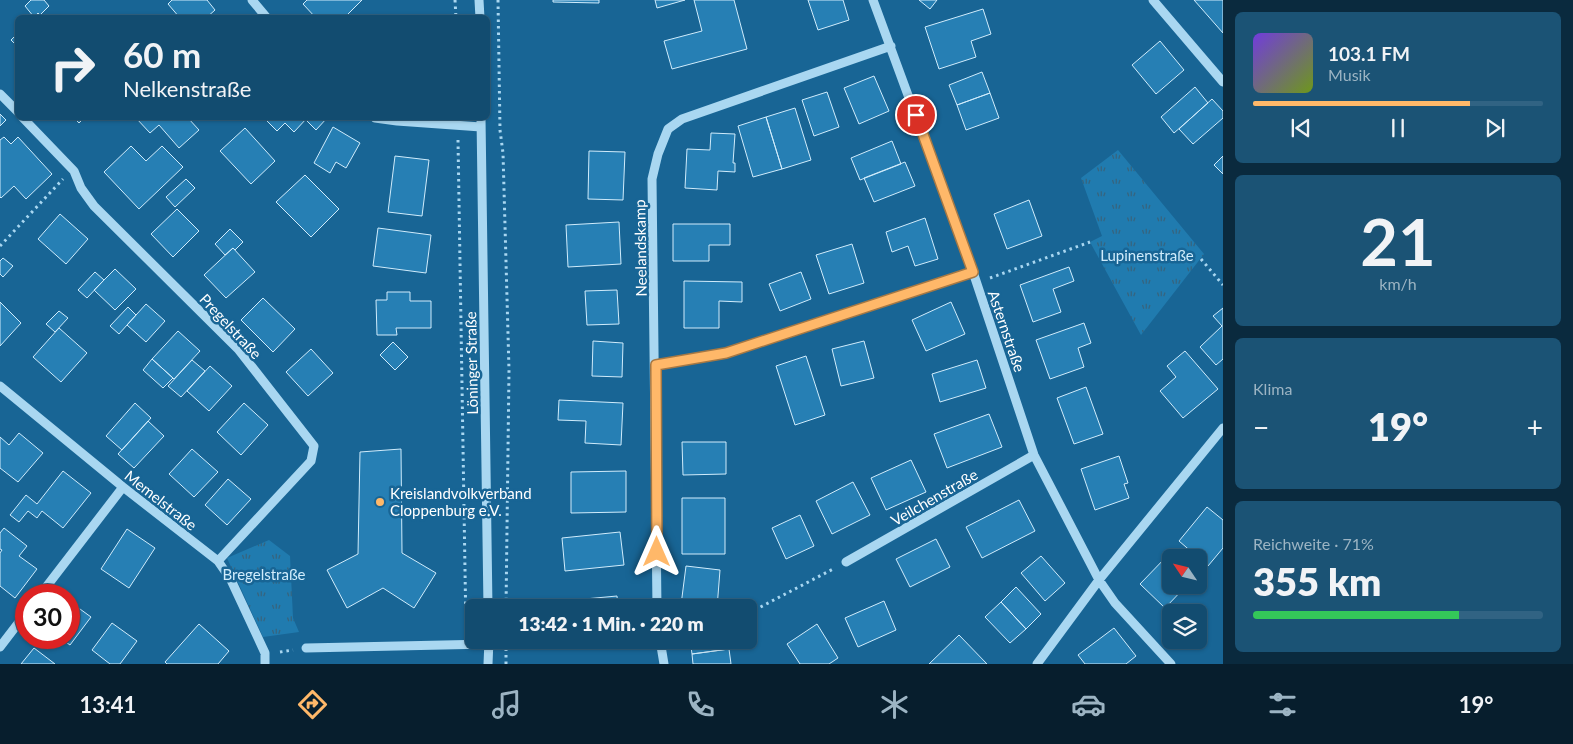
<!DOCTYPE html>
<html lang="de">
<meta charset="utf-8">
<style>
body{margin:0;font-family:Lato,sans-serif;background:#1b5375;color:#f1f3f6;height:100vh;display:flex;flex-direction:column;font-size:19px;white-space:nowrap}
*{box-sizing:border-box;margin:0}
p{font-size:16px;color:#9cb4c3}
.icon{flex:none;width:28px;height:28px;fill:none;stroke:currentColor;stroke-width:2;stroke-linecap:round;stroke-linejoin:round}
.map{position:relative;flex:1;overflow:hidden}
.details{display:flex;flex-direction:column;gap:12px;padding:12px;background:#0a2a3e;width:350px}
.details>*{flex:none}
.banner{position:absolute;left:15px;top:15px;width:475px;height:105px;border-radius:8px;box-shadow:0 1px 4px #0004,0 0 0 1px #316383;background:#124c70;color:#f1f3f6;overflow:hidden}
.needle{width:32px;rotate:305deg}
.fabs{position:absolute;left:1162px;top:549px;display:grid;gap:10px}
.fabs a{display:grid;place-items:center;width:45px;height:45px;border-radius:8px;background:#124c70;box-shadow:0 1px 4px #0004,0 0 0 1px #316383;font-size:25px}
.speed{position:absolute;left:15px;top:584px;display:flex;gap:10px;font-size:25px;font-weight:700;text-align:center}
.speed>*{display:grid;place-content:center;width:65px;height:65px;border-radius:50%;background:#124c70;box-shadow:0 1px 4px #0004,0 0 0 1px #316383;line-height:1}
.speed .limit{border:8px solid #d22;background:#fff;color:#111}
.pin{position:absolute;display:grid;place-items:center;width:42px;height:42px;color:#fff;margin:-21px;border:2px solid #fff;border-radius:50%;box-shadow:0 1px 5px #0007}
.me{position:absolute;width:55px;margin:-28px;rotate:0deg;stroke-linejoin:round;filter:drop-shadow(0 0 4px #0008)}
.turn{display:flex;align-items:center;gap:18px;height:105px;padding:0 25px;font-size:22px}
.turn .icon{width:65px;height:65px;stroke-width:2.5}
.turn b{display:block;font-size:35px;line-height:42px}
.big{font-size:38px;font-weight:800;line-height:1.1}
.details .card{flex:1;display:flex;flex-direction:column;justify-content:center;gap:8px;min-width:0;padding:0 18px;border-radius:8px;background:#1b5375}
.details .dial{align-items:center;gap:0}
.dial b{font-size:65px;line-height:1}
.song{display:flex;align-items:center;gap:15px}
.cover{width:60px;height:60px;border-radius:8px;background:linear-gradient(135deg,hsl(260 70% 55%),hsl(80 70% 35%))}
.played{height:5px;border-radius:2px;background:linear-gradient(90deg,#ffb869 75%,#316383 75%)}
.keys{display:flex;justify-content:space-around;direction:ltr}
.heat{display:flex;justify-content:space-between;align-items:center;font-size:28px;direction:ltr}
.charge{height:8px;border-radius:4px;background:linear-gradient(90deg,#34c759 71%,#316383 0)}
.trip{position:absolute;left:465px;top:599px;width:292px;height:50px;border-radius:8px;background:#124c70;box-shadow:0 1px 4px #0004,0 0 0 1px #316383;font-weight:800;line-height:50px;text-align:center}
.menu{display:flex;height:80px;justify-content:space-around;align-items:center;background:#071e2d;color:#9cb4c3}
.menu .icon{width:35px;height:35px}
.menu .on{color:#ffb869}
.menu b{font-size:22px;color:#f1f3f6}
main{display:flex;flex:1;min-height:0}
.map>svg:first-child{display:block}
.grass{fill:url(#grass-tufts)}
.building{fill:#267fb4;stroke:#d0ecfc}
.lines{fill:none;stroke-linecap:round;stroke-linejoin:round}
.path{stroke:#a9d7f1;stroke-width:3;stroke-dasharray:2.5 4;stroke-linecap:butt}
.minor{stroke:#a9d7f1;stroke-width:9}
.route-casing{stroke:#a67844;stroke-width:12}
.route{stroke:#ffb869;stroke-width:9}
.poi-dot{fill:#ffb869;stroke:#186595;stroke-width:2}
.labels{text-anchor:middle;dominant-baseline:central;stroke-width:5;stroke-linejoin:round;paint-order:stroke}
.street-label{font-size:15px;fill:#fff;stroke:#186595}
.park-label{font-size:15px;fill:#d0ecfc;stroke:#186595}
.poi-label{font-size:15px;fill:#fff;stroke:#186595;text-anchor:start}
</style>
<main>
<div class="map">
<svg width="1223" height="664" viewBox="0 0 1223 664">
<defs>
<pattern id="grass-tufts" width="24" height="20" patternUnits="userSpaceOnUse" patternTransform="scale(1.25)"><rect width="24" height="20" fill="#207baf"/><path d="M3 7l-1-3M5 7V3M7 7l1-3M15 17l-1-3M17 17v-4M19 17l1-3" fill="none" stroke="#36647e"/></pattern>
</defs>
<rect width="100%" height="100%" fill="#186595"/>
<!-- grass -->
<path class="grass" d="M1118,150L1204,254L1141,335L1090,242L1102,236L1081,178Z
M269,540L290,556L293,618L299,632L263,637L227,558Z"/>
<!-- building -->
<path class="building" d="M31,0H44L49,6L40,15L38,13L34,17L25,6Z
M172,0H207L215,10L206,18H180L168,4Z
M307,0H362L344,18H316L303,4Z
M553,0H599V3L553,2Z
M655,0H685L657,8Z
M694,0H734L747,49L672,69L664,41L702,31Z
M808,0H843L849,20L818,30Z
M919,0H937L930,9Z
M1194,0H1223V33Z
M983,9L991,34L971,41L976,57L939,69L925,27Z
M18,33V47L11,40Z
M1160,41L1184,70L1156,94L1132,65Z
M982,72L990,93L957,105L949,85Z
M874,76L889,111L859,124L844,88Z
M1195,87L1208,103L1174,133L1161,117Z
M827,92L839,127L814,136L802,100Z
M990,93L999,118L966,130L957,105Z
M1212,99L1223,111V118L1193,144L1179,129Z
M795,108L811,160L782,169L766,117Z
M0,114L6,120L0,126Z
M766,117L782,169L753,177L738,126Z
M74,118H84L79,123Z
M136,118H188L199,130L179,148L159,125L150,133Z
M264,118H307L294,132L285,123L277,131Z
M307,118H327L316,130L305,119Z
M333,127L360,143L346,168L336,162L330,173L314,163Z
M245,128L275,161L251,184L220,151Z
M711,133L735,134L733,163H735V172L718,171L717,190L685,188L687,149L710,150Z
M4,137L11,144L18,137L52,174L26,199L14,186L1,198L0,197V140Z
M892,141L901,164L860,180L851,158Z
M131,146L146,161L162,146L183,167L139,209L104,172Z
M589,151L625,152L623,200L588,199Z
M395,156L429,160L422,216L388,212Z
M1223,156V174L1214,165Z
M905,162L915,186L874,202L864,178Z
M305,175L339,209L311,237L276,202Z
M186,179L195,188L175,207L166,197Z
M1029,200L1042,236L1007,249L994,214Z
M177,209L199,231L173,257L151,234Z
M60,214L88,239L66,264L38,239Z
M925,218L938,259L915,266L908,246L892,252L886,232Z
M619,222L621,264L568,267L566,225Z
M673,224H730V245H709V261H673Z
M378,228L431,235L426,273L373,266Z
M230,229L243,242L235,250L233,248L225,255L215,244Z
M852,244L864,283L829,294L816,255Z
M233,248L255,272L226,298L204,275Z
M3,258L13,266L3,277L0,274V261Z
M1069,267L1074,281L1053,289L1061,312L1033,322L1020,285Z
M115,269L136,289L115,310L94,290Z
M95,272L104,280L87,298L78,290Z
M801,272L811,299L780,311L769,284Z
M684,281L742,282V302L719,301V328H684Z
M617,290L619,324L587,325L585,291Z
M387,292H410V301H431V328H396L397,335H377L376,300H387Z
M263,298L295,329L273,352L241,320Z
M0,302L21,323L0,346Z
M951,302L965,334L926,351L912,320Z
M146,304L165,321L146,342L127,325Z
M128,307L136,315L119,334L110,326Z
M1223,308V359L1216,365L1200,347L1222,326L1213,316Z
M59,311L68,318L55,332L46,324Z
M1084,323L1091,343L1078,348L1084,367L1050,379L1036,340Z
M59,328L87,353L61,382L33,357Z
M178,331L200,351L174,379L152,359Z
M593,341L623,343L622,377L592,376Z
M864,341L874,378L841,386L832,349Z
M393,342L408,357L395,370L380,355Z
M311,349L333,373L308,396L286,372Z
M1185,351L1218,389L1183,418L1160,391L1176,377L1167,366Z
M806,356L825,415L795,425L776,366Z
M152,359L173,378L163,388L143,370Z
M192,360L205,371L181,397L168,386Z
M977,360L986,388L940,402L932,374Z
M210,366L232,386L209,411L187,391Z
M1086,387L1103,434L1074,444L1057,398Z
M559,400L623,403L621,445L585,443L586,421L558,420Z
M135,403L151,418L122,450L106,436Z
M244,403L268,425L241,455L217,432Z
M989,414L1002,447L947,468L934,434Z
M148,421L164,436L134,468L118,454Z
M19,433L43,453L18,482L0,468V437L9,445Z
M682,442H726V474L683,475Z
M192,449L218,472L194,497L169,474Z
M401,449L402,553L436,573L414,608L383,588L347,608L327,570L358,554L360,452Z
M1119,456L1128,483L1124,484L1129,498L1095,510L1081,469Z
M911,460L926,492L886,510L871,478Z
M63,471L91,493L63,528L42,511L37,518L28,511L19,522L10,515L26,495L37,504Z
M626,471V512L571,513V472Z
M228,479L251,499L227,525L205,505Z
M853,482L870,515L832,534L816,501Z
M682,498H725V554H682Z
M1019,500L1035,531L982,558L966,527Z
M1207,507L1223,520V548L1208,566L1179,541Z
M800,515L814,546L786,559L772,528Z
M4,528L27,546L19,556L37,569L15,598L0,586V553L2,550L0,549V533Z
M127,529L155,548L129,588L101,569Z
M620,532L624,565L565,571L562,538Z
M936,539L950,567L910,587L896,559Z
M1168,555L1171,558V585H1187L1165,608L1140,584Z
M1041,556L1065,583L1045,601L1021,573Z
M686,566L720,570L717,608L681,605Z
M1016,587L1041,614L1026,629L1001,602Z
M617,596L618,608H563V601Z
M69,601L91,617L70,645L60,638H69Z
M884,601L896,630L858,647L845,618Z
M1001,602L1026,629L1010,643L985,617Z
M112,623L137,641L120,664H110L92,650Z
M199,624L229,651L218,664H167L165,662Z
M817,624L838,658L829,664H800L787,644Z
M1114,628L1136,656L1126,664H1085L1078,655Z
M959,635L987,664H929Z
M690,640H728L729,649L692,654Z
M34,648L55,664H21Z
M729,649L731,664H693L692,654Z"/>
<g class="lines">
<!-- path -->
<path class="path" d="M455,0L456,18
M498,0L500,130L503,153L509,370L506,608
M458,140L466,631
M0,246L63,179
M1201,259L1223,285
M990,278L1090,242
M749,613L835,568
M280,652L293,650
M506,664V640"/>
<!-- minor -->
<path class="minor" d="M252,0L267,18
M479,0L480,18
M873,0L973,272L1034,455L1099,580L1115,603L1171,664
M1153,0L1223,82
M0,94L18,112
M23,118L74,171L81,188L94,206L238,349L314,446L311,461L218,561
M375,118L397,121L481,127
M481,118L488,608
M656,365L726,353L973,272
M0,386L123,487L218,561L231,580L265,653V664
M846,562L1034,455
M40,595L123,487
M657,608L652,179L658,154L668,129L682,119L891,46
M660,640L664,664
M0,647L26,613
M306,648L489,644
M488,664L489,640
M1037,664L1099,580L1223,428"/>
</g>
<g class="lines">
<!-- route casing -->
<g class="route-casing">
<path id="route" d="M657,552L656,365L726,353L973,272L916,115"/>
</g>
<!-- route -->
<use href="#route" class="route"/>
</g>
<!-- markers -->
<circle class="poi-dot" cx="380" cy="502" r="5"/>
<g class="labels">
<!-- street labels -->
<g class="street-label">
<text transform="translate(640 248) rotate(-91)">Neelandskamp</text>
<text transform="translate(231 326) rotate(47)">Pregelstraße</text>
<text transform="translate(1007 331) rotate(71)">Asternstraße</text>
<text transform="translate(471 363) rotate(-91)">Löninger Straße</text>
<text transform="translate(934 497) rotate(-30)">Veilchenstraße</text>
<text transform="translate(161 500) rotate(38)">Memelstraße</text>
</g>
<!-- park labels -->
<g class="park-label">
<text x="1147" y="255">Lupinenstraße</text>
<text x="264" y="574">Bregelstraße</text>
</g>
<!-- poi labels -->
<g class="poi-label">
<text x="390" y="493">Kreislandvolkverband<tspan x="390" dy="17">Cloppenburg e.V.</tspan></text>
</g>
</g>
</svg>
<div class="fabs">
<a><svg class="needle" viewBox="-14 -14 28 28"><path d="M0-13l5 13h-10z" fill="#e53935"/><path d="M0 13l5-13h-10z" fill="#9cb4c3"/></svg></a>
<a><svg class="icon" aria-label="layers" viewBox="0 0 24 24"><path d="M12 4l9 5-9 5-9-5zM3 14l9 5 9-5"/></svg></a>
</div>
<div class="speed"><div class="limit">30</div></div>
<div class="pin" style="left:916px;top:115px;background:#d93025"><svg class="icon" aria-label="arrive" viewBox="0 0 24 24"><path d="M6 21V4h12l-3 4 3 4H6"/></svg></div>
<svg class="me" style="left:657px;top:552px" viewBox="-20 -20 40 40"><path d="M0-17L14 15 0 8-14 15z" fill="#ffb869" stroke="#fff" stroke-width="4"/></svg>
<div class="trip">13:42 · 1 Min. · 220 m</div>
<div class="banner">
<div class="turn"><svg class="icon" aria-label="right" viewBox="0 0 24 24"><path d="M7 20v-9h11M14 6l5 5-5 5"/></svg><div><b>60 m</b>Nelkenstraße</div></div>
</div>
</div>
<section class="details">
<div class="card">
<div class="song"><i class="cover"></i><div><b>103.1 FM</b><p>Musik</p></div></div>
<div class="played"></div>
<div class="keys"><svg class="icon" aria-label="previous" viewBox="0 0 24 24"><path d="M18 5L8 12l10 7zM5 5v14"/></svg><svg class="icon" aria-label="pause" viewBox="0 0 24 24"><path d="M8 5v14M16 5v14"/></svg><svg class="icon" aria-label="next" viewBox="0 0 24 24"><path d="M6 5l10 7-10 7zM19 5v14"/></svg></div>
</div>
<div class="card dial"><b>21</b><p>km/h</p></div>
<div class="card"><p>Klima</p>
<div class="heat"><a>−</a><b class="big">19°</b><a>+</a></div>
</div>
<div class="card"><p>Reichweite · 71%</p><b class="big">355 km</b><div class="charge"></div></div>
</section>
</main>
<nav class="menu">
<b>13:41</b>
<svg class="icon on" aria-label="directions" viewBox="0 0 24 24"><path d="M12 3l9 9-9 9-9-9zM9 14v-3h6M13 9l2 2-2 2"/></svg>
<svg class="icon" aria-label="music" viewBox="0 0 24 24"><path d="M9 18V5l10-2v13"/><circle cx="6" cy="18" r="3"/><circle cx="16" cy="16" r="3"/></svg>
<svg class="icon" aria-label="phone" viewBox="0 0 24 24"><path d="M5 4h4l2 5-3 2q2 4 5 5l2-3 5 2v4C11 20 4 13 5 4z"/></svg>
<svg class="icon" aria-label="climate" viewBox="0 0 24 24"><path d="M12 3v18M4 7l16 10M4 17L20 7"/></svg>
<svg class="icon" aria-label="car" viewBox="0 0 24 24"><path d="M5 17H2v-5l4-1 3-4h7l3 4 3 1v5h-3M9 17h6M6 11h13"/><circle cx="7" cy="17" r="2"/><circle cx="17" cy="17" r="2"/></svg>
<svg class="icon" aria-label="filters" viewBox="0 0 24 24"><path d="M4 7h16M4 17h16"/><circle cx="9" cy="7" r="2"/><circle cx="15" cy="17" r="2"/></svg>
<b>19°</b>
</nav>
